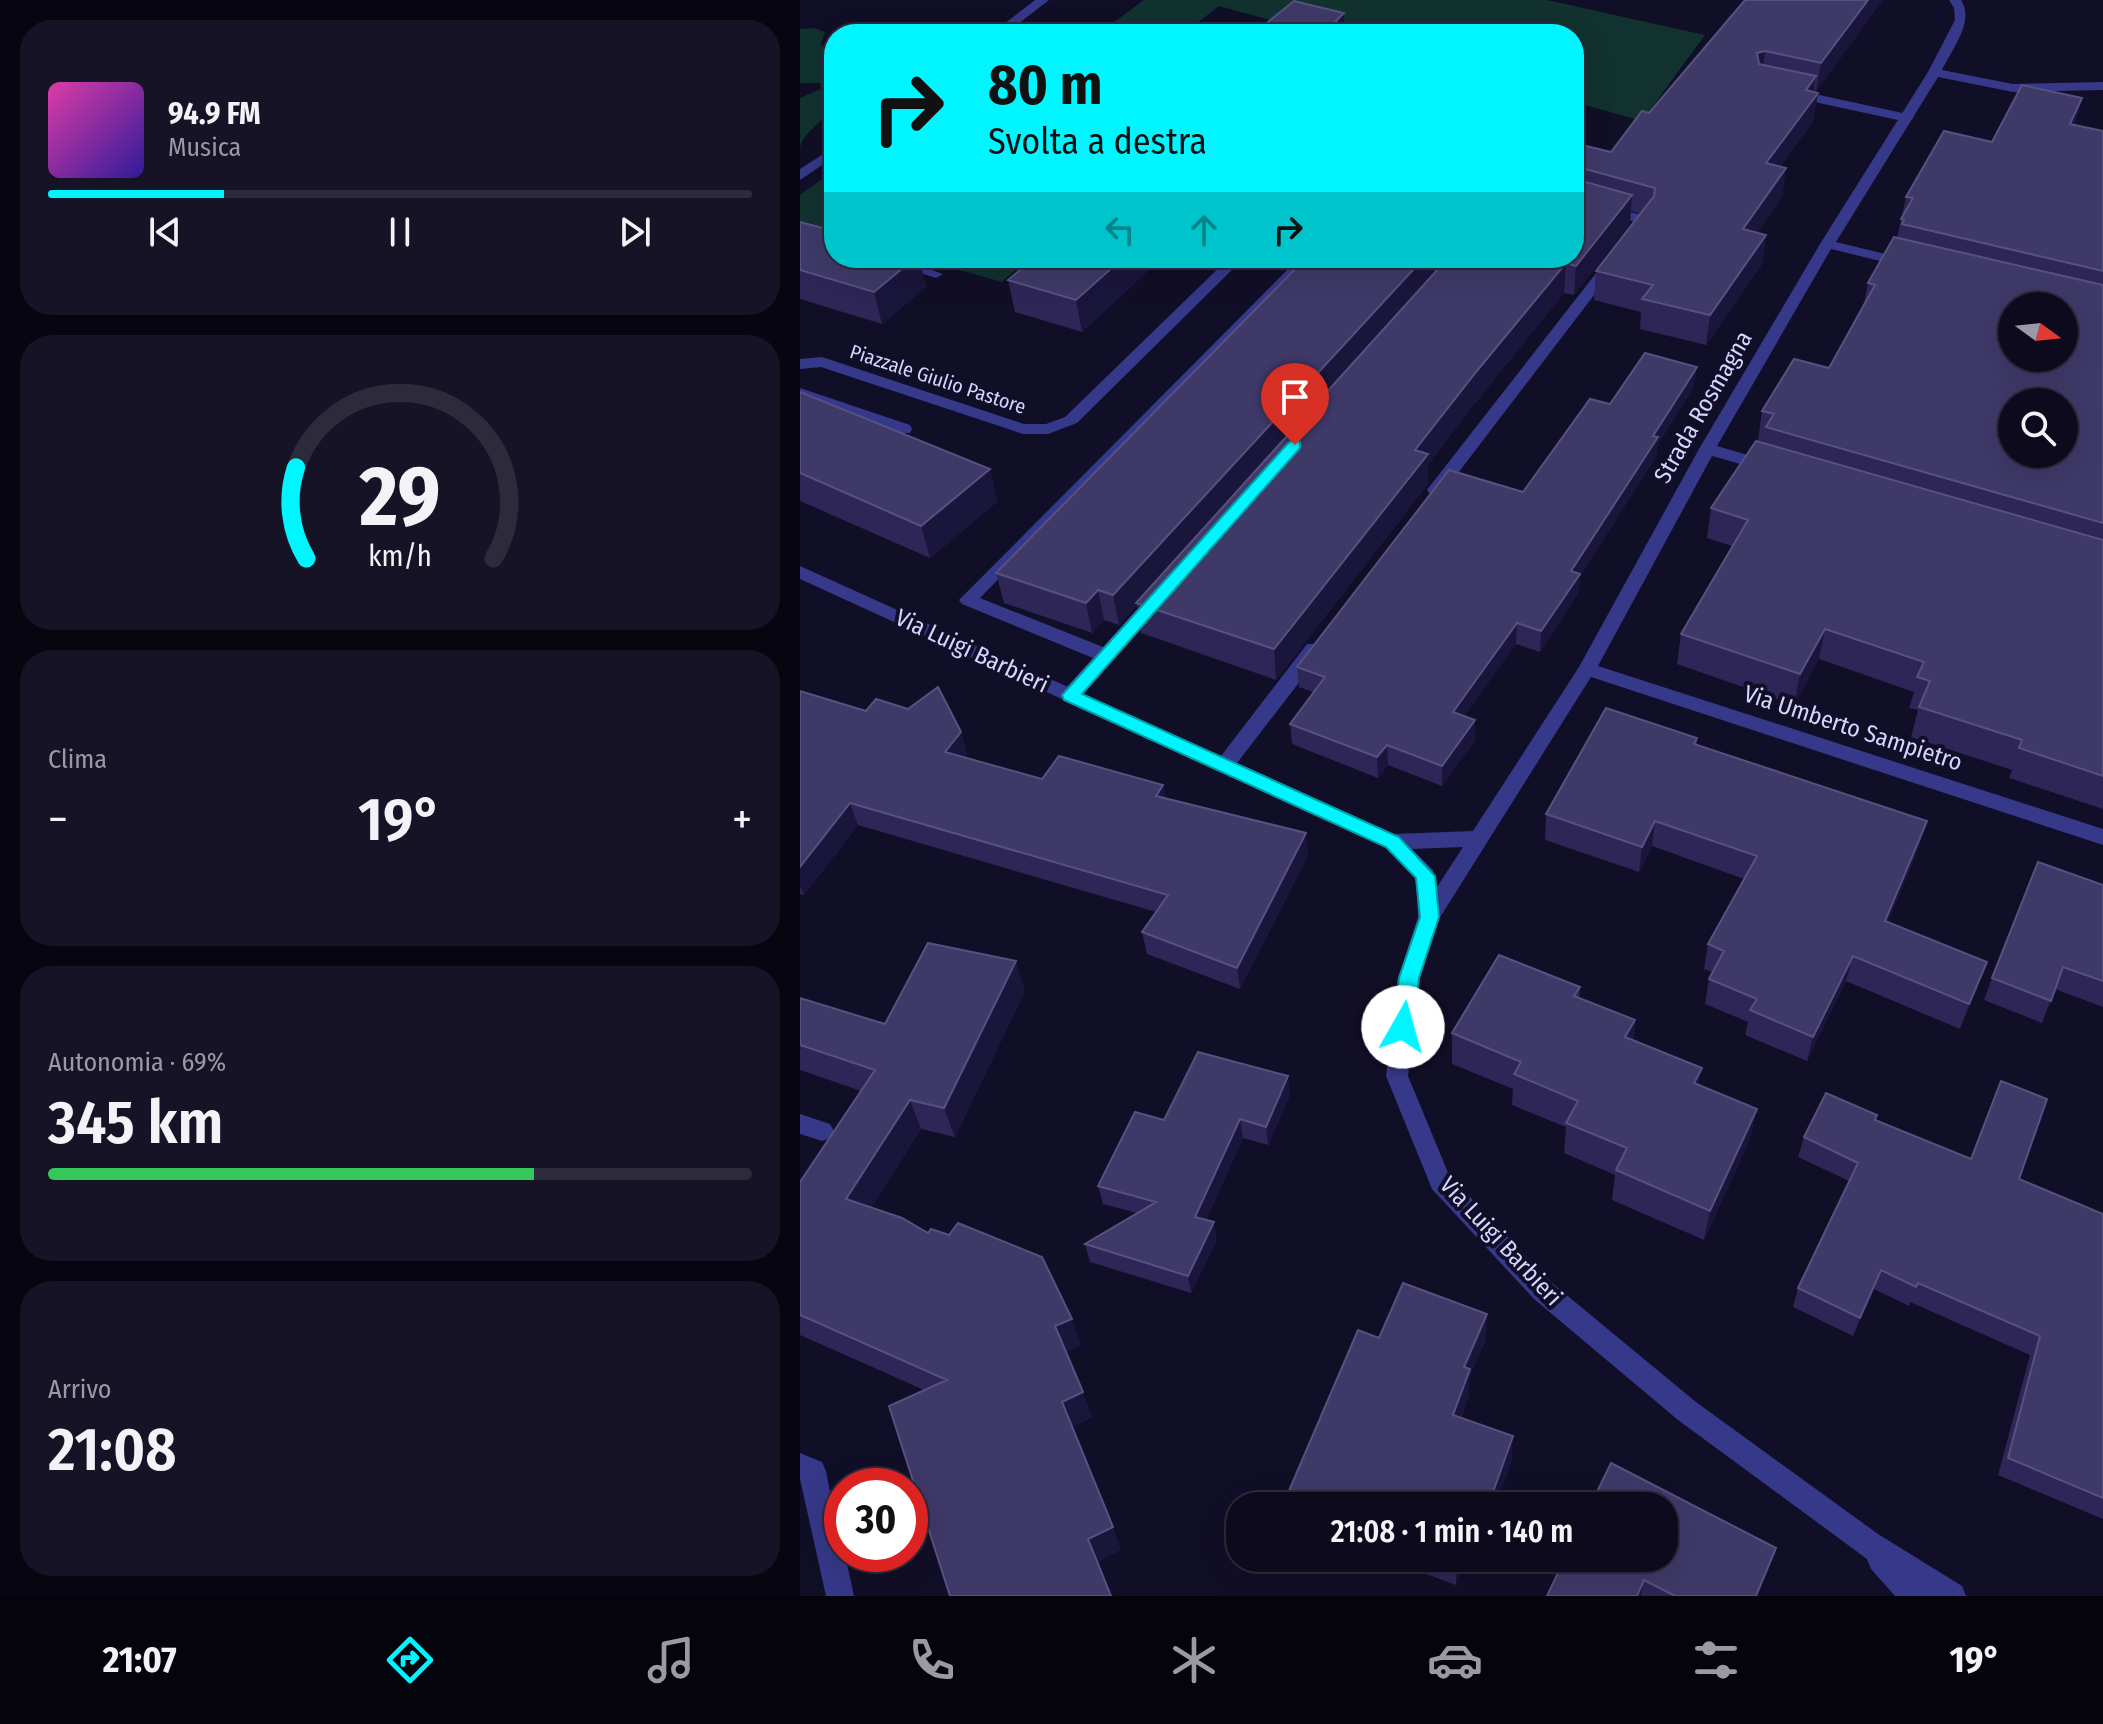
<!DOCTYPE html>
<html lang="it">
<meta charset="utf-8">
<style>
body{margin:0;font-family:"Fira Sans Condensed",sans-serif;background:#161326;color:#f1f3f6;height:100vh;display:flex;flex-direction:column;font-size:30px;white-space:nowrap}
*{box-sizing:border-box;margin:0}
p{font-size:26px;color:#9a9aa4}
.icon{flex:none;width:44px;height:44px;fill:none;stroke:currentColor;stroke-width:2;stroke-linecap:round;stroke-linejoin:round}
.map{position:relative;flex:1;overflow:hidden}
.side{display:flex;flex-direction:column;gap:20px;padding:20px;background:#070610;width:800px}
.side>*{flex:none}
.top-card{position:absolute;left:24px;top:24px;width:760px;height:244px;border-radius:32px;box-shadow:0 8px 32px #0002,0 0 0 2px #2d2b3b;background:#00f5ff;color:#111;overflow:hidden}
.needle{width:52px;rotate:105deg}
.tools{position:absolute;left:1198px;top:292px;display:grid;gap:16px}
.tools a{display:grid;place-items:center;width:80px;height:80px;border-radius:50%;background:#0d0a1d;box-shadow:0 8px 32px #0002,0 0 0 2px #2d2b3b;font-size:40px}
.speed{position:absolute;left:24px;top:1468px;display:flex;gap:16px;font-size:40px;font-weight:700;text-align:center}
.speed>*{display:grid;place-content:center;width:104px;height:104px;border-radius:50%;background:#0d0a1d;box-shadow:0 8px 32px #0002,0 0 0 2px #2d2b3b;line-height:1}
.speed .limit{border:12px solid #d22;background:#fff;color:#111}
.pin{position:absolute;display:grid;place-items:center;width:68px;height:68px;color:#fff;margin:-82px -34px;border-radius:50% 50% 50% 0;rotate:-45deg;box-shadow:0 0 8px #0007}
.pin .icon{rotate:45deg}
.me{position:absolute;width:88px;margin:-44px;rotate:7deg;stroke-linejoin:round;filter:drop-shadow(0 0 6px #0008)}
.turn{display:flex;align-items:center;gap:28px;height:168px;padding:0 32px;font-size:36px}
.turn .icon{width:104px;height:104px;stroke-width:2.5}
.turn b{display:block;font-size:56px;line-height:68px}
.lanes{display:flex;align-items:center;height:76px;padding:0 32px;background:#0003;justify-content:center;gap:40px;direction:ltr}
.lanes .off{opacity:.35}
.big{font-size:60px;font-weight:600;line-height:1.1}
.side .widget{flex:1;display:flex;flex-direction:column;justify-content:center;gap:12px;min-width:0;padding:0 28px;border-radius:32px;background:#161326}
.side .dial{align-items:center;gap:0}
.dial svg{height:208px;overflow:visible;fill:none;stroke:#2d2b3b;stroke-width:7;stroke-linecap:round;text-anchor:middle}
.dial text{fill:#f1f3f6;stroke:none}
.song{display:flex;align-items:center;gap:24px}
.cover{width:96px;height:96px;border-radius:12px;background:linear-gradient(135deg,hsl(320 70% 55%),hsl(250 70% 35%))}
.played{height:8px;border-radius:4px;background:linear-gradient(90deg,#00f5ff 25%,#2d2b3b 25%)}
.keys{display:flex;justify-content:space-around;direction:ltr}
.heat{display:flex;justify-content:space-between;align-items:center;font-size:44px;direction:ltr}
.charge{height:12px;border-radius:6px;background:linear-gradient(90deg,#34c759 69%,#2d2b3b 0)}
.trip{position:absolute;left:426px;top:1492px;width:452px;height:80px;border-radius:32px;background:#0d0a1d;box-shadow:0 8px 32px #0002,0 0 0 2px #2d2b3b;font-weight:600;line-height:80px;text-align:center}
.tab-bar{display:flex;height:128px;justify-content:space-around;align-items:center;background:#05040c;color:#9a9aa4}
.tab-bar .icon{width:56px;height:56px}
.tab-bar .selected{color:#00f5ff}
.tab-bar b{font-size:36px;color:#f1f3f6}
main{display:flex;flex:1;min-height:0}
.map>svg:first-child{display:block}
.green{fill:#11322f}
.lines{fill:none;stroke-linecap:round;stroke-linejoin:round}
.lane{fill:#363889;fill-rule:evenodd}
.street{fill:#363889;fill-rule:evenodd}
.wall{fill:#2d2656}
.shaded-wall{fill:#1a153b}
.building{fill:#3f3968;stroke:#575180;stroke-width:2;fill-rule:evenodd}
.route{fill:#00f5ff;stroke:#009fa6;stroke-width:2}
.labels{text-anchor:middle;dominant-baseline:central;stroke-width:8;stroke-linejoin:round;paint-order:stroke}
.far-street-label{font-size:20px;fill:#d7d4ff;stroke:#110e27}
.street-label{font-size:24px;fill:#d7d4ff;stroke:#110e27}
</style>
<main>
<section class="side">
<div class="widget">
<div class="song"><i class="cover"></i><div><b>94.9 FM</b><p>Musica</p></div></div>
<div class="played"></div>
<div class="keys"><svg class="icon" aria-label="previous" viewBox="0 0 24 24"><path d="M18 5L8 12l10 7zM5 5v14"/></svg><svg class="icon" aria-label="pause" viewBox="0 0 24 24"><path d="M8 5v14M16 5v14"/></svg><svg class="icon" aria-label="next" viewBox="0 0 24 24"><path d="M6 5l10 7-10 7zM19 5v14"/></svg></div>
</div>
<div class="widget dial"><svg viewBox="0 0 100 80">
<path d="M14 69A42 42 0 1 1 86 69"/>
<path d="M14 69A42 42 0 0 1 10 34" stroke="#00f5ff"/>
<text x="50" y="56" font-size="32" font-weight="700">29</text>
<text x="50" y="72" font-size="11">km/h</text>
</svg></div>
<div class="widget"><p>Clima</p>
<div class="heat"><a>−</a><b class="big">19°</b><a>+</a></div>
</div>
<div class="widget"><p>Autonomia · 69%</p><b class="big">345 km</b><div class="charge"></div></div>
<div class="widget"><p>Arrivo</p><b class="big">21:08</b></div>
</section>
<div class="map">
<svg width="1303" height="1596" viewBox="0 0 1303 1596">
<rect width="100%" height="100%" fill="#110e27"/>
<!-- green -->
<path class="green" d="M344,0H747L905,35L842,121L774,102V34H521L419,6L383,34H298Z
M14,28L25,32L21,45L34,49V108L29,110C21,125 7,128 0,147V98L21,89L20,83H0V29Z
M34,170V234L0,225V195Z
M117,258H229L202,282Z"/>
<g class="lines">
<!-- lane -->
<path class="lane" d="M992,89L1107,114L1114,118L1107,122L987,96L985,93Z
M74,258H97L143,274L136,278Z
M499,258H514L180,598L303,647L349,596H361L364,600L361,604L278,700H264L262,695L264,690L293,658L162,604L159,600Z
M0,388L110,425L112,429L110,433H98L0,398Z
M0,1114L30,1124L34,1131L30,1138L22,1141L0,1134Z"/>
<!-- street -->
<path class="street" d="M235,0H249L205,34H191Z
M1149,0H1161C1175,22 1152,49 1142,70L1213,84L1303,82V90L1213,92L1138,77L1036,242L1114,261L1116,264L1109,268L1031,249L917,446L975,463L977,467L969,472L912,456L798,666L1303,829V845L791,677L639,919L620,978L608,1076L649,1175L752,1283L896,1402L1078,1534L1162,1586L1166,1596H1095L1071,1569L1067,1559L878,1420L734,1299L632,1189L586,1076L598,978L618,917L616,879L585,847L0,579V566L421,756L507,644H521L523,649L521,654L437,763L594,834L673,831L779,667L899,449L1020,244L1128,72L1155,20L1154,8ZM663,847L637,887L633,870L612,849Z
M34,147V157L0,180V169Z
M774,197L849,217L851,220L836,239H826L824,236L835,222L774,205Z
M429,258H444L277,423L248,434H223L21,367L0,369V359L22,357L224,424H246L265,417Z
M812,258L819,262L817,265L642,494H630L627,490L630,486L807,259Z
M0,1453L22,1462L26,1471L42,1554H45L54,1596H26L0,1479Z"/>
</g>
<!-- wall -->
<path class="wall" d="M945,0H1083L1016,91L1014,90L1013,92L1018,93L1013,121L980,167L986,168L982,197L957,233L966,235L962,264L906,345L840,329L841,312L794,300L796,271L840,214L831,211L830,224L774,295L764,293L676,402L628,464V484L476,680L341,633L337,605L319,625L304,620L292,633L204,603L196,573L774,258V143L811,152L849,113Z
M1275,125L1303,131V809L1209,778L1212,770L1111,737L1118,710L1109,708L1114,692L1019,659L994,705L877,664L881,634L932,546L907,538L911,508L963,443L958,441L962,411L1029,368L1064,303L1068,283L1097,238L1106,197L1192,142Z
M0,222L34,258H119L126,287L82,324L0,299Z
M362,258L282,332L215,312L208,280Z
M894,387L857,446L856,457L780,576L778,594L740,652L716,644L664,716L675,740L642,786L588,765L578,778L492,744L490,724L513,692L499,687L497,667L723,492L810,404Z
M0,392L190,469L197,502L130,558L0,501Z
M0,691L66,711L161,732L167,754L164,758L242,779L365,798L508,855L440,989L347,954L342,932L356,912L58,825L4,895L0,894Z
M897,738V744L1119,847L1088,922L1178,987L1160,1029L1046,981L1007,1061L945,1035L948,1022L905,1004L909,979L912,972L904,969L908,944L944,879L852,846L839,872L745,840L746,814Z
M1303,885V1007L1255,989L1242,1023L1184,1000L1192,978Z
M780,987L779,998L835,1020L833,1040L898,1085L950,1139L904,1240L812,1200L815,1175L764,1153L766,1127L712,1105L713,1089L652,1064V1033Z
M225,991L155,1137L121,1129L71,1208L281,1345L266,1352L292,1417L272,1427L321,1550L124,1390L0,1335V1182L61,1091L0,1070V998L85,1024Z
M490,1095L468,1145L443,1138L406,1220L417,1240L391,1293L290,1262L285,1244L337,1213L303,1204L298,1186L364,1120Z
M1077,1115L1076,1120L1303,1214V1519L1198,1475L1230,1355L1110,1302L1109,1306L1074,1289L1053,1336L993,1307L998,1288L1049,1181L998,1157L1004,1137Z
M686,1339L669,1378V1394L661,1418L712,1460L695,1506H486L485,1500Z
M976,1548L957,1596H747Z
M583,1558H666L656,1585Z"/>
<!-- shaded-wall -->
<path class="shaded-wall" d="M1068,0H1083L1016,91L1021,63Z
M544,13L545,34L535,22Z
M965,51L962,79L957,53Z
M1016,76L1012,100L1018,93L1013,121L962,192L966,163L1006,90Z
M1282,98L1275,126L1270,124Z
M986,168L982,197L939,258L943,229Z
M832,195L830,224L774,295L776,266Z
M966,235L962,264L906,345L910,315Z
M115,258H119L126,287L82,324L74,292Z
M323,258H362L282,332L276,300Z
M624,258H651L336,603L337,605L319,625L313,595Z
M766,263L764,293L676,402L628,464V484L476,680L474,649L615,450L676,372Z
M897,367L894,387L857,446L856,457L780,576L778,594L740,652L741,631L771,571L853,436Z
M190,469L197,502L130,558L121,526Z
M298,590L304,620L292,633L286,603Z
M717,623L716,644L653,732V712Z
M1025,629L1019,659L994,705L1000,674Z
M675,720V740L642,786V766Z
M161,732L167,754L151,774L145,752Z
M587,745L588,765L578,778L577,757Z
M363,785L367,806L356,796Z
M50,803L58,825L4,895L0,886V867Z
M855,821L852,846L839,872L842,847Z
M1127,821L1119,847L1078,946L1085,921Z
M506,833L508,855L440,989L437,968Z
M1053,956L1046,981L1007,1061L1013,1037Z
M216,961L225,991L155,1137L144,1108Z
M1187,962L1178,987L1160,1029L1169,1004Z
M835,1020L831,1051L825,1037Z
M902,1068L896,1099L894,1083Z
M488,1076L490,1095L468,1145L466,1127Z
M110,1100L121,1129L59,1227L46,1199Z
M957,1109L950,1139L904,1240L910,1211Z
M440,1119L443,1138L399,1235L395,1217Z
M414,1222L417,1240L391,1293L388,1276Z
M1081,1270L1074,1289L1053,1336L1060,1318Z
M687,1314L686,1339L669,1378V1394L653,1439V1415L664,1367Z
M272,1319L281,1345L265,1353L255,1326Z
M283,1392L292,1417L271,1428L262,1402Z
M713,1436L712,1460L695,1506H688Z
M313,1527L321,1550L297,1563L288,1539Z
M658,1558H666L656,1585V1564Z
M844,1580L841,1596H837Z"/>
<!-- building -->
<path class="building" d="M945,0H1068L1021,63L965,51L957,53L959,64L1016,76L1006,90L1018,93L966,163L986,168L943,229L966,235L910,315L842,299L853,285L796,271L854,196L855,188L774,166V143L811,152L842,111L849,113Z
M494,1L544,13L535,22L586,34H453Z
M1222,85L1282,98L1270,124L1303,131V271L1102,224L1104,220L1101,219L1113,198L1106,197L1144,131L1192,142Z
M774,170L775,179L832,195L776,266L766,263L676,372L615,450L628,454L474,649L336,603L648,258H774Z
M0,222L34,231V258H115L74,292L0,270Z
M1094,237L1303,285V523L966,427L974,414L962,411L994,359L1029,368L1075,285L1068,283ZM1212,306H1264V358H1212ZM1212,402H1264V454H1212Z
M234,258H323L276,300L208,280Z
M506,258H624L313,595L298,590L286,603L196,573Z
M845,353L897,367L853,436L858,437L771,571L780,574L741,631L717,623L653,712L675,720L642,766L587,745L577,757L490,724L525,677L497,667L649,470L723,492L790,399L810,404Z
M0,392L190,469L121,526L0,473Z
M956,441L1303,540V776L1219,748L1222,740L1119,707L1130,681L1117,677L1124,662L1025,629L1000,674L881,634L948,520L911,508Z
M138,687L161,732L145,752L242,779L259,756L363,785L356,796L506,833L437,968L342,932L368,895L50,803L0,867V691L66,711L76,699L108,709Z
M806,708L897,738L894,744L1127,821L1085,921L1187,962L1169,1004L1053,956L1013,1037L950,1010L957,999L909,979L924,951L908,944L957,856L855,821L842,847L746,814Z
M1238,862L1303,885V981L1263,967L1251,1001L1192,978Z
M128,943L216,961L144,1108L110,1100L46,1199L102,1218L128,1233L131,1229L149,1235L158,1223L242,1257L272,1319L255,1326L283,1392L262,1402L313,1527L288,1539L311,1596H150L89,1406L147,1380L0,1315V1182L75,1070L0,1045V998L85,1024Z
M699,955L780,987L774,996L835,1020L825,1037L902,1068L894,1083L957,1109L910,1211L816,1170L827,1148L766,1123L778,1101L714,1074L721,1062L652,1033Z
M398,1052L488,1076L466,1127L440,1119L395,1217L414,1222L388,1276L285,1244L356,1202L298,1186L335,1112L364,1120Z
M1201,1081L1247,1099L1219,1179L1303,1214V1498L1208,1458L1240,1336L1118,1283L1116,1287L1081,1270L1060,1318L998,1288L1058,1163L1004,1137L1026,1093L1077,1115L1075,1120L1171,1159Z
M603,1283L687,1314L664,1367L670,1369L653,1415L713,1436L688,1506H501L485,1500L558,1330L579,1338Z
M811,1463L976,1548L956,1596H875L844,1580L837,1596H747L765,1558H864V1506H790Z
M641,1558H658L656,1564Z"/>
<!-- route -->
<path class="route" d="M495,440L500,442V448L282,694L599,837L635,876L639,917L619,978L613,1027L610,1033L603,1035L596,1033L593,1027L599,978L620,917L616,878L586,847L264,700L262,695L489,442Z"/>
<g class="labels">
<!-- far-street labels -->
<g class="far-street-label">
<text transform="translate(138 379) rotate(18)">Piazzale Giulio Pastore</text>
</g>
<!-- street labels -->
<g class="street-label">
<text transform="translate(903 407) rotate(-60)">Strada Rosmagna</text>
<text transform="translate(172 651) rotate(25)">Via Luigi Barbieri</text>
<text transform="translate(1053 728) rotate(18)">Via Umberto Sampietro</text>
<text transform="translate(701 1241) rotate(47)">Via Luigi Barbieri</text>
</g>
</g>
</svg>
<div class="tools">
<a><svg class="needle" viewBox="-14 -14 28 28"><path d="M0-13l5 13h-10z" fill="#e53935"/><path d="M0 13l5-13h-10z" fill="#9a9aa4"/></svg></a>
<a><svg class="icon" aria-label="search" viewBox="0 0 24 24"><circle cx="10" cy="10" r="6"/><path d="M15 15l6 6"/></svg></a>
</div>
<div class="speed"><div class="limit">30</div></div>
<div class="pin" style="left:495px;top:445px;background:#d93025"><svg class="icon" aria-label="arrive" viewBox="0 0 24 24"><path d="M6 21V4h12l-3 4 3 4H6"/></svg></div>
<svg class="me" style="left:603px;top:1027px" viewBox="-20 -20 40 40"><circle r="19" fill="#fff"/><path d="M0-13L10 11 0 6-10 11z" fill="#00f5ff"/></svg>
<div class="trip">21:08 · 1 min · 140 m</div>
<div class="top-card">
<div class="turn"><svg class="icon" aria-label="right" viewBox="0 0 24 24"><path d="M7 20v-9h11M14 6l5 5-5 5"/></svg><div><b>80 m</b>Svolta a destra</div></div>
<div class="lanes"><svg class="icon off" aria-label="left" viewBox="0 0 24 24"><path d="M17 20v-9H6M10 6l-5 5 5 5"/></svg><svg class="icon off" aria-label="ahead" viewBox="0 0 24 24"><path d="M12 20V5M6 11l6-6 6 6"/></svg><svg class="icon" aria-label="right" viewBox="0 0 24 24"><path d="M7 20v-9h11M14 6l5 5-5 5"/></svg></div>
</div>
</div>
</main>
<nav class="tab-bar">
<b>21:07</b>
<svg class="icon selected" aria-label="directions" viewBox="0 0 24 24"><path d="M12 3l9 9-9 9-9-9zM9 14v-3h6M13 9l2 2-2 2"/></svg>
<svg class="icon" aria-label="music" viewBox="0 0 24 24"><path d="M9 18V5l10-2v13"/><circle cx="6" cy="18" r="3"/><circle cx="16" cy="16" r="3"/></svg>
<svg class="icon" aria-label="phone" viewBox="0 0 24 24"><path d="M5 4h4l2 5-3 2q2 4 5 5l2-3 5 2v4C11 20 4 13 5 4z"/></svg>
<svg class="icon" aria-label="climate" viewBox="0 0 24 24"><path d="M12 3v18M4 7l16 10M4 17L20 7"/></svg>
<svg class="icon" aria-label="car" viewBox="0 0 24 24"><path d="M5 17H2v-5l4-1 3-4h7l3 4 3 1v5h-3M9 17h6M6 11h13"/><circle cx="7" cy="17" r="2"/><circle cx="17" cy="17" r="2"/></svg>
<svg class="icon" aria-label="filters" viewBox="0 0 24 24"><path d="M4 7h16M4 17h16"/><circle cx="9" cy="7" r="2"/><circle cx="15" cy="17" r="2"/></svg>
<b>19°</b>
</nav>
